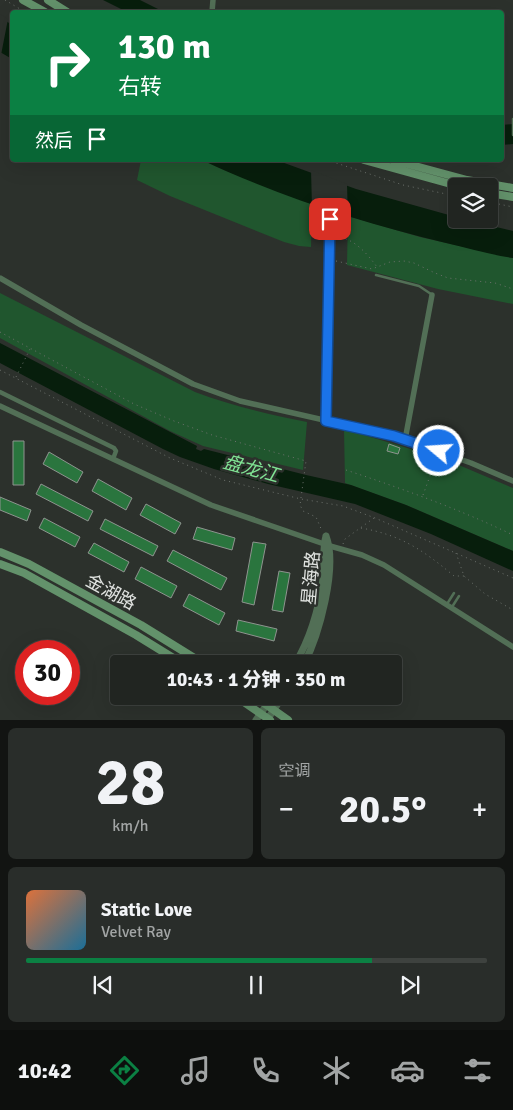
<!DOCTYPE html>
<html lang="zh">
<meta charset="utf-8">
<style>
body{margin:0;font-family:Signika,"Noto Sans SC",sans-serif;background:#292d2a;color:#f1f3f6;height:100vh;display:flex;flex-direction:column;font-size:19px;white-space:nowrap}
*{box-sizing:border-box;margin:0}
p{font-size:16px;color:#a2a5a5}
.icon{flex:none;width:28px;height:28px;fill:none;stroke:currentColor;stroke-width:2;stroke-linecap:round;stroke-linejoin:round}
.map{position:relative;height:720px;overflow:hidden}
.drawer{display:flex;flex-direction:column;gap:8px;padding:8px;background:#121412;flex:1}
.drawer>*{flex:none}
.guide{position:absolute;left:10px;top:10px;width:494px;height:152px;border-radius:5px;box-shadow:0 5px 20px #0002,0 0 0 1px #3e423f;background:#0b8043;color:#fff;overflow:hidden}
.fabs{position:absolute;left:448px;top:178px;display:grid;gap:10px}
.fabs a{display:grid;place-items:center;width:50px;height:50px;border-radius:5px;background:#212521;box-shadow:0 5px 20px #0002,0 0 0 1px #3e423f;font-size:25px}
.speed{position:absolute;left:15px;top:640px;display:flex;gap:10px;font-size:25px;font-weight:700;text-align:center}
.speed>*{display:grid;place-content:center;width:65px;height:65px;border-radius:50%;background:#212521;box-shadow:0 5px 20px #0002,0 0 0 1px #3e423f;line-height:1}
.speed .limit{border:8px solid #d22;background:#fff;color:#111}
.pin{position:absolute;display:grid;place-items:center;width:42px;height:42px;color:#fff;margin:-21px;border-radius:10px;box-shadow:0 2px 8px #0006}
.me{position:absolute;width:55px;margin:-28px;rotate:288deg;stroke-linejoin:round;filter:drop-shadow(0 0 4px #0008)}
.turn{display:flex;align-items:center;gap:18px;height:105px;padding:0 25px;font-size:22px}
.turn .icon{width:65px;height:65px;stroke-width:2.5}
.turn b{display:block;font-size:35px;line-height:42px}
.then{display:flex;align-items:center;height:48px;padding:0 25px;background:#0003;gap:10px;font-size:19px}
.big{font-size:38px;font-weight:800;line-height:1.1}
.drawer .widget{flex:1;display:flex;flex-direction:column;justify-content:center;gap:8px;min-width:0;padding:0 18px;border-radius:8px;background:#292d2a}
.drawer .dial{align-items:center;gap:0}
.dial b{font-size:65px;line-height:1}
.song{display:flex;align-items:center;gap:15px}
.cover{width:60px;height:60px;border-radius:8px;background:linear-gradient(135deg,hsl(20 70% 55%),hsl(200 70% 35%))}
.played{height:5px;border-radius:2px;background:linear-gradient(90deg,#0b8043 75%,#3e423f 75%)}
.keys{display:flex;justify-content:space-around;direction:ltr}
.heat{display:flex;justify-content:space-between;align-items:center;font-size:28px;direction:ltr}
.drawer .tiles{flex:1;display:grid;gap:8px;grid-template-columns:1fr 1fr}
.widget:last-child{grid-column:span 2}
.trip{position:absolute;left:110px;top:655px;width:292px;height:50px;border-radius:5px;background:#212521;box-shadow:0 5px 20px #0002,0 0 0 1px #3e423f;font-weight:800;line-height:50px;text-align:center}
.menu{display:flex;height:80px;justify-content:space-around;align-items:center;background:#0d0f0d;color:#a2a5a5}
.menu .icon{width:35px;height:35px}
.menu .active{color:#0b8043}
.menu b{font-size:22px;color:#f1f3f6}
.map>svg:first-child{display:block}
.green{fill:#20562e}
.water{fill:#071e0c}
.pier{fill:#2c312c}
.building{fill:#2a753e;stroke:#8e948f}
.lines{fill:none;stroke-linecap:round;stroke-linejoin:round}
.path{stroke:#6d726d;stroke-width:1;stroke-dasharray:1 4;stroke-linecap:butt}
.service{stroke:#526f56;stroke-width:2.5}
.pedestrian{stroke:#526f56;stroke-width:4.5}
.minor{stroke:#526f56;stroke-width:5.5}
.tertiary{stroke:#526f56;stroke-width:7}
.secondary{stroke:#63926b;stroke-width:8}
.route-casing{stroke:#114b97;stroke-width:12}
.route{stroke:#1a73e8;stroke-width:9}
.labels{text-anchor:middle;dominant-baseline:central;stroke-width:5;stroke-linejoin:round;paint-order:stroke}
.street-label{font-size:18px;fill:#e0e3e0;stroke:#2c312c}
.water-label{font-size:19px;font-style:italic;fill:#80e394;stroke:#2c312c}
</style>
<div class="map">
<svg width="513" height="720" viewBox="0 0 513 720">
<rect width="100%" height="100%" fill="#2c312c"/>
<!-- green -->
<path class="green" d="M141,160H202L224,170L312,204L311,247L299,246L284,242L170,196L137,180Z
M348,216L420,237L513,258V304L438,289L347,265Z
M0,293L195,392C232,406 268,414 307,422L303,470L203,446L170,431L0,338Z
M344,429L447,460L513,488V551L406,505L345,483Z"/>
<!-- water -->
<path class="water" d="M103,0H140L164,12H127Z
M0,17L12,25V59L0,52Z
M513,124V144L501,145V125Z
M202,160H276L356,189L456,217V219H462L513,231V258C491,255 468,248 446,243C363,223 280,197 202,160Z
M0,343L197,446L196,449L201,451L204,449L306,475L351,485L406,505L513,551V571L431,534L355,504L268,484L214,469L180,457L163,449L0,363Z"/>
<!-- pier -->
<path class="pier" d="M0,14L8,19L1,55H0Z
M311,170L347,184L348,219L312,207Z"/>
<!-- building -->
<path class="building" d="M13,441H24V485H13Z
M389,444L400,448L398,454L387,451Z
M49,452L83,472L77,483L43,464Z
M98,479L132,498L126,510L92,491Z
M41,484L93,511L88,521L36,494Z
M0,497L31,510L27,521L0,510Z
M146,504L181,523L175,534L140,515Z
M44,518L80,537L75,547L39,528Z
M105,519L158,546L153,556L100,529Z
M197,527L235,538L232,550L193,539Z
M253,542L266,544L254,605L242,602Z
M94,543L129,562L124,572L88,553Z
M173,550L227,578L221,590L167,561Z
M141,567L177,586L171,598L135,579Z
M279,571L290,573L283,612L272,610Z
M189,594L225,613L219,625L183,606Z
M238,620L277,629L274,641L236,631Z"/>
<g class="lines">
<!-- path -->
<path class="path" d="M5,0L25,12
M327,160L403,185L456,196
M489,202L513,207
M336,236C354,239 366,252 377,267
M336,261L372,269L390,262L404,261L414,263L435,273L448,278L495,283L513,289
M0,332L134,404L174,421L212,435L306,461L300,505L303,511L316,517L322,531
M0,370L170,458L223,480L301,499L343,506L375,518L513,578
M16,377L30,349
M346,470C403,489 459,509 513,535
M423,495L437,457
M361,528C401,535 423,550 454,576H464
M343,544L345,539L374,518
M456,553L464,576L485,594L513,610"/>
<!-- service -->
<path class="service" d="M513,119V135
M376,275L419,286L431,294
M447,604L454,593
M452,607L459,596"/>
<!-- pedestrian -->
<path class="pedestrian" d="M0,392L114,448L116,451L113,459"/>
<!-- minor -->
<path class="minor" d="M212,12L213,0
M0,278L81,325L193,384L240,401L394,436L471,463L513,481
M0,406L211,505L330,546L362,555L384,565L513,647
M326,421L330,219
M405,440L432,295"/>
<!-- tertiary -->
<path class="tertiary" d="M295,664C310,639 319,608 323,579C325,564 322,550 326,536
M304,664C319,635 338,567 326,536
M256,720L273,696
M267,720L283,696"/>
<!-- secondary -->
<path class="secondary" d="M23,0L45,12
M48,0L67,12
M364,160L458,186
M393,160L467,180L513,188
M489,193L513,197
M0,552L29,564L141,625L204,664
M0,564L24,573L136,635L183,664
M235,696L270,720
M254,696L288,720"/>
</g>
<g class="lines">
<!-- route casing -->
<g class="route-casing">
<path id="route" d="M330,219L326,421L394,436L439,451"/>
</g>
<!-- route -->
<use href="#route" class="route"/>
</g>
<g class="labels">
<!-- street labels -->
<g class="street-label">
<text transform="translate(311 578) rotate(-85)">星海路</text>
<text transform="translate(111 592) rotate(29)">金湖路</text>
</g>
<!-- water labels -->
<g class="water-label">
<text transform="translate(251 469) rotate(15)">盘龙江</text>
</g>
</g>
</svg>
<div class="fabs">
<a><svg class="icon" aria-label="layers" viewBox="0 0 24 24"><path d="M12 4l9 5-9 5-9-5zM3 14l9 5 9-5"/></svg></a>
</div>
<div class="speed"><div class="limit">30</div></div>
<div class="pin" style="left:330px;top:219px;background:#d93025"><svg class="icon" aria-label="arrive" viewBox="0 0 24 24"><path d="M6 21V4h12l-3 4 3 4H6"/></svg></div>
<svg class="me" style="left:439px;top:451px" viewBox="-20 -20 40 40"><circle r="17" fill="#1a73e8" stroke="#fff" stroke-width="3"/><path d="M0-11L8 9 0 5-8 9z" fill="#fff"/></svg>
<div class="trip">10:43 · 1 分钟 · 350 m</div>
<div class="guide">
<div class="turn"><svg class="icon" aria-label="right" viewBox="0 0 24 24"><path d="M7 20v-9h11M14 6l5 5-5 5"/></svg><div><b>130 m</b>右转</div></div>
<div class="then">然后<svg class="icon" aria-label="arrive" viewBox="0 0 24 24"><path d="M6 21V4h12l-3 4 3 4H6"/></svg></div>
</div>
</div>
<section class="drawer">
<div class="tiles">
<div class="widget dial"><b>28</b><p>km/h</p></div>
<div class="widget"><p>空调</p>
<div class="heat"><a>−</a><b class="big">20.5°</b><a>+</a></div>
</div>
<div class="widget">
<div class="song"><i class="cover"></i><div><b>Static Love</b><p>Velvet Ray</p></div></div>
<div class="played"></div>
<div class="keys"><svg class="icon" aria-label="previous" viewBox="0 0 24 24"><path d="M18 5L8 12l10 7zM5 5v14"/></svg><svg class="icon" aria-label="pause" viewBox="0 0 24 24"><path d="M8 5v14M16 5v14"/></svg><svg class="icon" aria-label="next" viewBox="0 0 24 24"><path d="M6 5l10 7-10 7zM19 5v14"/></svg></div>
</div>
</div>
</section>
<nav class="menu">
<b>10:42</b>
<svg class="icon active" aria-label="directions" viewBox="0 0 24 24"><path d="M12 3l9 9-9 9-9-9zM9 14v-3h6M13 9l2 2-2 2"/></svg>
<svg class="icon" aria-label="music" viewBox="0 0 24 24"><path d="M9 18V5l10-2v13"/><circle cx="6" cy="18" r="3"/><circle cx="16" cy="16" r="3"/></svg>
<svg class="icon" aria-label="phone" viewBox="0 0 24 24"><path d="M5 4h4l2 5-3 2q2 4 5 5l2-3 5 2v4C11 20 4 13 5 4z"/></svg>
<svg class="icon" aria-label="climate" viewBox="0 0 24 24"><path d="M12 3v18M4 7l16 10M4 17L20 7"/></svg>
<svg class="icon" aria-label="car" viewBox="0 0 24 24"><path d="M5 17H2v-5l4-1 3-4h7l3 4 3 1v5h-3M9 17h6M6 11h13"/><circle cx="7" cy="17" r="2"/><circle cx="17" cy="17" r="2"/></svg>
<svg class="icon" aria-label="filters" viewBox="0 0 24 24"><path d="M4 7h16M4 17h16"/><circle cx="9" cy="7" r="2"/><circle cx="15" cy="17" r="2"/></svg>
</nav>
